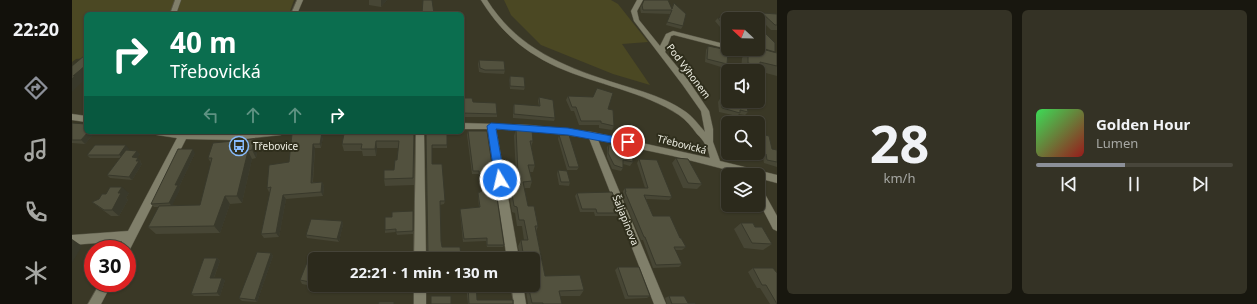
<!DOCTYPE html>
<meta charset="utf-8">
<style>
body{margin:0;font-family:"Noto Sans",sans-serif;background:#343225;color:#f1f3f6;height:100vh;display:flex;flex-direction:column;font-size:15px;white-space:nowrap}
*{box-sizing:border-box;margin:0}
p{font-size:13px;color:#a6a7a3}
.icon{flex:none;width:22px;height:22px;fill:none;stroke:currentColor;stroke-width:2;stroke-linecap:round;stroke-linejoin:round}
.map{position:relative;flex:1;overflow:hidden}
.details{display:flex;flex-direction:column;gap:10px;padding:10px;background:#18170f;width:480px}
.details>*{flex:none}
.guide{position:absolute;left:12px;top:12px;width:380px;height:122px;border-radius:6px;box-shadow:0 1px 3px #0004,0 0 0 1px #48463b;background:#0b6e4f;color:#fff;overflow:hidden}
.needle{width:26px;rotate:292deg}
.fabs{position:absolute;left:649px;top:12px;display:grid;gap:8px}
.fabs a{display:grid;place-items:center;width:44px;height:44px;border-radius:6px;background:#2c2a1c;box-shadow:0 1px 3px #0004,0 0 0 1px #48463b;font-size:20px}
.speed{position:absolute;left:12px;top:240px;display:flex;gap:8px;font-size:20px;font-weight:700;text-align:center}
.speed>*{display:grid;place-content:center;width:52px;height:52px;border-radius:50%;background:#2c2a1c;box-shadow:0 1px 3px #0004,0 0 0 1px #48463b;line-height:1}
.speed .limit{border:6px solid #d22;background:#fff;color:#111}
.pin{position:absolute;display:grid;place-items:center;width:34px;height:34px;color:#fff;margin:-17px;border:2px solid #fff;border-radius:50%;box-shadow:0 1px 4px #0007}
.me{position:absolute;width:44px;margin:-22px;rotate:351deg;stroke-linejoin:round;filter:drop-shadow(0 0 3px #0008)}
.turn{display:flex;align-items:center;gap:14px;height:84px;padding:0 20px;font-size:18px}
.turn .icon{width:52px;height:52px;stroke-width:2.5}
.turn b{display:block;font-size:28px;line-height:34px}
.lanes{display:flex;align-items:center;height:38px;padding:0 20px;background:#0003;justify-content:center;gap:20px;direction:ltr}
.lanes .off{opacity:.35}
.details .tile{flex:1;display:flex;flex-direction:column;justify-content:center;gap:6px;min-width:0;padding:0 14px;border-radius:6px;background:#343225}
.details .dial{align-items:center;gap:0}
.dial b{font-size:52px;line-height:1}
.song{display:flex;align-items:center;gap:12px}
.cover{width:48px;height:48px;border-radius:6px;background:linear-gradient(135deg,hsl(130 70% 55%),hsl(0 70% 35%))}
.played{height:4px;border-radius:2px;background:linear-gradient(90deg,#8c9099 45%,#48463b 45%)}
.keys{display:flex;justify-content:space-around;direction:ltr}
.details .tiles{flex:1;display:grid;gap:10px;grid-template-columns:repeat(2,1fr)}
.trip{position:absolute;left:236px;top:252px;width:232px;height:40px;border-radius:6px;background:#2c2a1c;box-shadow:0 1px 3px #0004,0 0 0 1px #48463b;font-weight:700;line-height:40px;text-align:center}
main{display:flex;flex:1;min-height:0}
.menu{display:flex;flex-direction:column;width:72px;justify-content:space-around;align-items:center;background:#12110b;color:#a6a7a3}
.menu .icon{width:28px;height:28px}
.menu .selected{color:#8c9099}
.menu b{font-size:18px;color:#f1f3f6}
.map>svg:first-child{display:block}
.green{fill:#4b4823}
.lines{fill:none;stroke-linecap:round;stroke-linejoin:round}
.minor-casing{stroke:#575545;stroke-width:1}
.minor{fill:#807f6a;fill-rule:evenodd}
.wall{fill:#474635}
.shaded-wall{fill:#39392b}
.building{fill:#52513e;stroke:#39392b}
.route{fill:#1a73e8;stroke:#114b97}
.labels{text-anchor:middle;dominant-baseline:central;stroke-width:4;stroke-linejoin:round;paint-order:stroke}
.street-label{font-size:10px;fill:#efefe3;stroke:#2f2e1c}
.poi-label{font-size:10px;fill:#efefe3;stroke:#2f2e1c;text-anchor:start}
</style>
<main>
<nav class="menu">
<b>22:20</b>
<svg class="icon selected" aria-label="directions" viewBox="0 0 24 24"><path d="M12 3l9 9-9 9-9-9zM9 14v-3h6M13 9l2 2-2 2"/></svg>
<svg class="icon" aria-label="music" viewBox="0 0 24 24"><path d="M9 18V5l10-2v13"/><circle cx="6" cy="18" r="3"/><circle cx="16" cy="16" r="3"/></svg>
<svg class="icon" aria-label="phone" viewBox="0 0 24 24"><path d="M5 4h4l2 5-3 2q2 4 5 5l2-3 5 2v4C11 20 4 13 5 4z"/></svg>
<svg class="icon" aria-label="climate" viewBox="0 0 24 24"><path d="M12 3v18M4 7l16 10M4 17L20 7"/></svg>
</nav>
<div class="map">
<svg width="705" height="304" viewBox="0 0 705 304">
<rect width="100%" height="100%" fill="#3a3826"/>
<!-- green -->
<path class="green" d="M0,0H103L97,14H14V58L4,59L0,62Z
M108,0H222L217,14H103Z
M432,0H539L546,4L576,42L550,44L578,85L541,74L469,45L439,15Z"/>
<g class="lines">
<!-- minor casing -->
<g class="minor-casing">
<path id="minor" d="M103,0H109L104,14H98Z
M225,0H231L225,14H219Z
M409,0H415C442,43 481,62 528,78C556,88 589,94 614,112C621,117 627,125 633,132L629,111L610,84L562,21L559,11L565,0H571L565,11L567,20L588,46L594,34L601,31L656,45V49L602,35L599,36L593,52L616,80L637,111L641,129V142L648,161L705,175V183L686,178V175H675L601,156L526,140L594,304H582L517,138L470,132L424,129L447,259H435L415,129H390V123L457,125L520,132L638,158C637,154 636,148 633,144C631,140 628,137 625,134C620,127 614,120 607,115C573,92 523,84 485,67C451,51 429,32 409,0Z
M661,49H672L705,58V62L662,50Z
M0,114L14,116V122L0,120Z
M81,132L147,134L213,132L209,135L162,140L114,139L56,253L55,249H47L50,241L0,245V235L56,231L105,138L85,135Z
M344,132H352L354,259H342Z
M686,186L689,187L705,216V231L701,229L686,200Z
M28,283H40L29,304H16Z
M342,285H354V304H342Z
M439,285H451L454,304H442Z"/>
</g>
<!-- minor -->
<use href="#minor" class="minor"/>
</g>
<!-- wall -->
<path class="wall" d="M297,0H315L309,7L297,5Z
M572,0L600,8L602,3L611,26L609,29L594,25L598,14L569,13L568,8Z
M690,13L705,14V30H699L687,18Z
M651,15L656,19V34L653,33L643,21L646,18H650Z
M686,26L703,52H702L705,53V76L686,71H669L670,58L676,49L683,51H684L679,49H686Z
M636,46L655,64L652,68L633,62L634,50Z
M407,60L433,70L432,74L412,73L407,72L406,64Z
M438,76L453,87L452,90L438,89L437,80Z
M650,95L676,112L673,115L667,114L665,116L647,112L646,102Z
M496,96L536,109L542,126L540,130L527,128V125H507L502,111H499L494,100Z
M467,97L483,118L482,121L441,118V107L442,104L467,106L466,101Z
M390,98L401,102L425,114V117H390Z
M0,123L14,132H23L13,144L0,143Z
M444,129L461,141L459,147L463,165L461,172H458L460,181L458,188H452L456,206L466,226L464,232L473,276L512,290L508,296H488L490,304H456L453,285H461V259H448L446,246L449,240H452L450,226H445L443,213L440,212L435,181L437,175L444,174L442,136Z
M396,131L432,245L431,247H415L414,241L391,242L388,212V209L407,207L406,196V193L409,191L407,174H400L395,135Z
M342,132V185L313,186L312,179L322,170L325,160L327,148H305L304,156H291L290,151H272L270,144Z
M354,132L375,145V148H360V164L373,201L372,204L368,205L369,241L370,247L389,256V259H381L355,256Z
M686,133L700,149L705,150V167L692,163L691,157L687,156L686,153Z
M487,135L507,167L505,170H495L486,139Z
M251,137L249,148H243L241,182H250L252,186L251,196L214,199L207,237L192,238L189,234L198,192H197L195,188L217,162Z
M182,139L186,147L184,158L180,159L170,203L158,204L148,233L84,234L76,227L87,207H82L79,204L123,153L107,187L108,189L100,205H128L139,163L136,158Z
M537,144L561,162L558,166L551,164V168L549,171L540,169L535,157V147Z
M57,149L56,150L68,154L65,158L69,161L68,162L70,164L60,180L38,178L35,175L48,158H18L15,155Z
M604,158L630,184L625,189L611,188L600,163Z
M567,159L600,197L597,200L574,199L581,216L608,238L614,247L610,250H603L610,264L607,267L581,268L571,240H569L550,195L551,194V191L553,188H573L565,163Z
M486,170L498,182L497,186L487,185L485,174Z
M57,193L54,198L56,200L47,216H39L28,208L20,202Z
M505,193L548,213L546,216H523L522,212H508L503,196Z
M341,211V234L325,235L324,232L313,233V230Z
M270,221L271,224L267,242L235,238L234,235Z
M669,223L683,227L700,244L691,250L672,248L662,229Z
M199,253L201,256L185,302L170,301L167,298Z
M145,258L148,261L142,278L153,280L148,296H122L119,294Z
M243,261V285H247L246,287L230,284L228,280Z
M546,267L578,296L575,298L553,299L543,270Z
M681,268L705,273V304H698L688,288H685L676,272Z
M253,285H264V287Z
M307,285H318L317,288H308Z
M394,285H404L405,300L441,304H396Z
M597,296L616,303L624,304H595L593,298Z"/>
<!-- shaded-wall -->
<path class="shaded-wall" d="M309,0H315L309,7Z
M14,65V78L0,92V79L1,76Z
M16,132H23L13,144L9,140Z
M250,132L251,137L249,148L248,144Z
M182,139L186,147L184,158L180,150Z
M304,141L305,148L304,156L303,149Z
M241,144L243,148L240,187L239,183Z
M54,145L57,149L51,158L47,155Z
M121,149L123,153L107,187L108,189L100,206L97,203L103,185Z
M65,151L68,154L63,161L60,157Z
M176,151L180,159L170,203L165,196Z
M66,158L69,161L68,162L70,164L60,180L57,177L64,161Z
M250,182L252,186L251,196L249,192Z
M50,187L57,193L54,198L56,200L47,216L40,210L46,193Z
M211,195L214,199L207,237L204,233Z
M153,196L158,204L148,233L142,226Z
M270,221L271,224L267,242L265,239Z
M0,239L10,246L0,263Z
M199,253L201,256L185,302L183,300Z
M145,258L148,261L141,280L138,278Z
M150,278L153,280L148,296L145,293Z"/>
<!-- building -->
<path class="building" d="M351,0H360L362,14H350Z
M572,0H596L600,9L602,3L614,14L611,26L595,22L600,10H571L570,5Z
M690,13L705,14V25H703Z
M651,15L665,16L668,19H656V30H655L646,18H654Z
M686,26L703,43V52L686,47Z
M636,46L651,49V51L656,52L655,64L635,59Z
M686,48L705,53V66L692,63L688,62V66L676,63V49L686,52Z
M12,56H14V65L1,76H3L0,79V66Z
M407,60L432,61L433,70H413L408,68Z
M438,76L452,77L453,87L438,86Z
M525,88L541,93L536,109L541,110L542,126L529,123V121H509L504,107H500L496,96L521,97Z
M650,95L656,97V101H674L676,112L668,110V113L650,108L648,98L650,99Z
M467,97L481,100L483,118L442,114V104L468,106Z
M390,98H400L401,102L424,103L425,114L390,113Z
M0,123L14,124V132H16L9,140H0Z
M444,129L460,130L461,141H458L463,165H456L460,181L451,182L456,206H462L466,226H463L473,276L508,275L512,290L487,291L490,304H471V303H460L456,285H461V259H452L449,240H456L452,220H447L445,207L442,206L437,175L446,174Z
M396,131H415L432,245H415V238L392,239L388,209L408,207L406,193L410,191L407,171H401Z
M250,132L248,144H241L239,183L250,182L249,192L211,195L204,233L189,234L199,187L195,188L197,165L217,162L220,134Z
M278,132H342L341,178L312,179V170H322L323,160H325L327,141H304L303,149H289L290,144H270L272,134H278Z
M354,132H375V145H360V164H370L373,201H368L369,241L370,247H388L389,256H381V259H354L356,256Z
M686,133L697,136L700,149L705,150V162L695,160L694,154L690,152Z
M487,135H497L507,167H497Z
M182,139L180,150L176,151L165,196H153L142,226L76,227L87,206L128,205L140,158H136L141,143Z
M537,144L560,149L561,162L551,160V168L542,165L536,153Z
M23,145H54L47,155H15Z
M106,149H121L103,185H106L97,203L79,204Z
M54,150L65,151L60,157L66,158L64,161H67L57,177L35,175Z
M604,158L616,159L630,184L616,183Z
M567,159L585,160L600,197L572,195L581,216H598L608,238H609L614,247H602L610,264L584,265L573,237H572L553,192H554L553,188H576Z
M486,170L495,171L498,182H489Z
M38,187H50L46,193H49L40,210H32L20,202L27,199L30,194H34Z
M540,192L548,213H525L524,209H510L505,193Z
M341,211V231L324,232V229L313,230V217H320V212Z
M239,219L270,221L265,239L234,235Z
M669,223H681L683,227H690L700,244L680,243Z
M185,252L199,253L183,300L167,298Z
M132,258H145L138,278H150L145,293L119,294Z
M236,260L243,261V283L228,280Z
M546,267H567L578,296H556Z
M681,268H701L705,273V304L694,285H690Z
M396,285H404L405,300H441V304H397Z
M359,296H379V304H359Z
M597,296H612L616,303H623L624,304H600Z
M307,302H322V304H306Z"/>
<!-- route -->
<path class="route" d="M419,123L496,128L556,139L560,142L556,146L496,135L424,129L433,180L431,183H424L423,180L415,126Z"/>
<!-- icons -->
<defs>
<g id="bus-ring" transform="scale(1)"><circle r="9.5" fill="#2f2e1c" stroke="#87bbfb" stroke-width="1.5"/><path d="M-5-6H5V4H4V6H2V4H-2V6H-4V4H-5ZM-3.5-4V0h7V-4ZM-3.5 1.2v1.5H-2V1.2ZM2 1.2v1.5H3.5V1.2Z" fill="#87bbfb"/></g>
</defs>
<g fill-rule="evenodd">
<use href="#bus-ring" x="167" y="146"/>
</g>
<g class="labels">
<!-- street labels -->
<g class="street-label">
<text transform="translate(617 71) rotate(53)">Pod Výhonem</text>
<text transform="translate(610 144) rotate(14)">Třebovická</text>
<text transform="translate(554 220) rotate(68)">Šaljapinova</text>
</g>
<!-- poi labels -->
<g class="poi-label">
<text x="181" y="146">Třebovice</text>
</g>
</g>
</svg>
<div class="fabs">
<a><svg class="needle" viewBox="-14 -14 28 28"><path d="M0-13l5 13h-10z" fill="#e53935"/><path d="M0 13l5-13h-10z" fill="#a6a7a3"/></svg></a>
<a><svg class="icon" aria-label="sound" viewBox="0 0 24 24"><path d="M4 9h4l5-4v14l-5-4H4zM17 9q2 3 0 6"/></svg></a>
<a><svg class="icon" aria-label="search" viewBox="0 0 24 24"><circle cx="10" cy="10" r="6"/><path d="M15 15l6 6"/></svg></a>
<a><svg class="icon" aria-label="layers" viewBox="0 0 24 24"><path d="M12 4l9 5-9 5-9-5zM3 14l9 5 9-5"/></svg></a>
</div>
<div class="speed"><div class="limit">30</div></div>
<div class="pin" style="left:556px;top:142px;background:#d93025"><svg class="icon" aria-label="arrive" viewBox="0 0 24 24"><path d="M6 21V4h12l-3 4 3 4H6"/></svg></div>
<svg class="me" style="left:428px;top:180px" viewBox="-20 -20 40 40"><circle r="17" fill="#1a73e8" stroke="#fff" stroke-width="3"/><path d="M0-11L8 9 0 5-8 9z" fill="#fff"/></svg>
<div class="trip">22:21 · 1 min · 130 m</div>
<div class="guide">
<div class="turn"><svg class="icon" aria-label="right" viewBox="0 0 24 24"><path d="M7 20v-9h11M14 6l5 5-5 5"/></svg><div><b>40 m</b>Třebovická</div></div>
<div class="lanes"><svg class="icon off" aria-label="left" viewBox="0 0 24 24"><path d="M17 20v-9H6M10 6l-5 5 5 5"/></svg><svg class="icon off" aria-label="ahead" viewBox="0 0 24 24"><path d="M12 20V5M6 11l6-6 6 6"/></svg><svg class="icon off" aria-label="ahead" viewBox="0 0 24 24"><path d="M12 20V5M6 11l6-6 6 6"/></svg><svg class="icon" aria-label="right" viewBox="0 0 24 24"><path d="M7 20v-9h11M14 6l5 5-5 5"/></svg></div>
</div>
</div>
<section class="details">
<div class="tiles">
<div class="tile dial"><b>28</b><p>km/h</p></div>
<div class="tile">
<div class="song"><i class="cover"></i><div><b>Golden Hour</b><p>Lumen</p></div></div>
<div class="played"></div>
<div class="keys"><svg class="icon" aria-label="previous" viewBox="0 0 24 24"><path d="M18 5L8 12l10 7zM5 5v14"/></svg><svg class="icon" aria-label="pause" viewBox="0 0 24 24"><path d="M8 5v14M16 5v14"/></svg><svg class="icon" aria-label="next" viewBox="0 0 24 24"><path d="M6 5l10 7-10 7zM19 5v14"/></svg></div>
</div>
</div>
</section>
</main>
